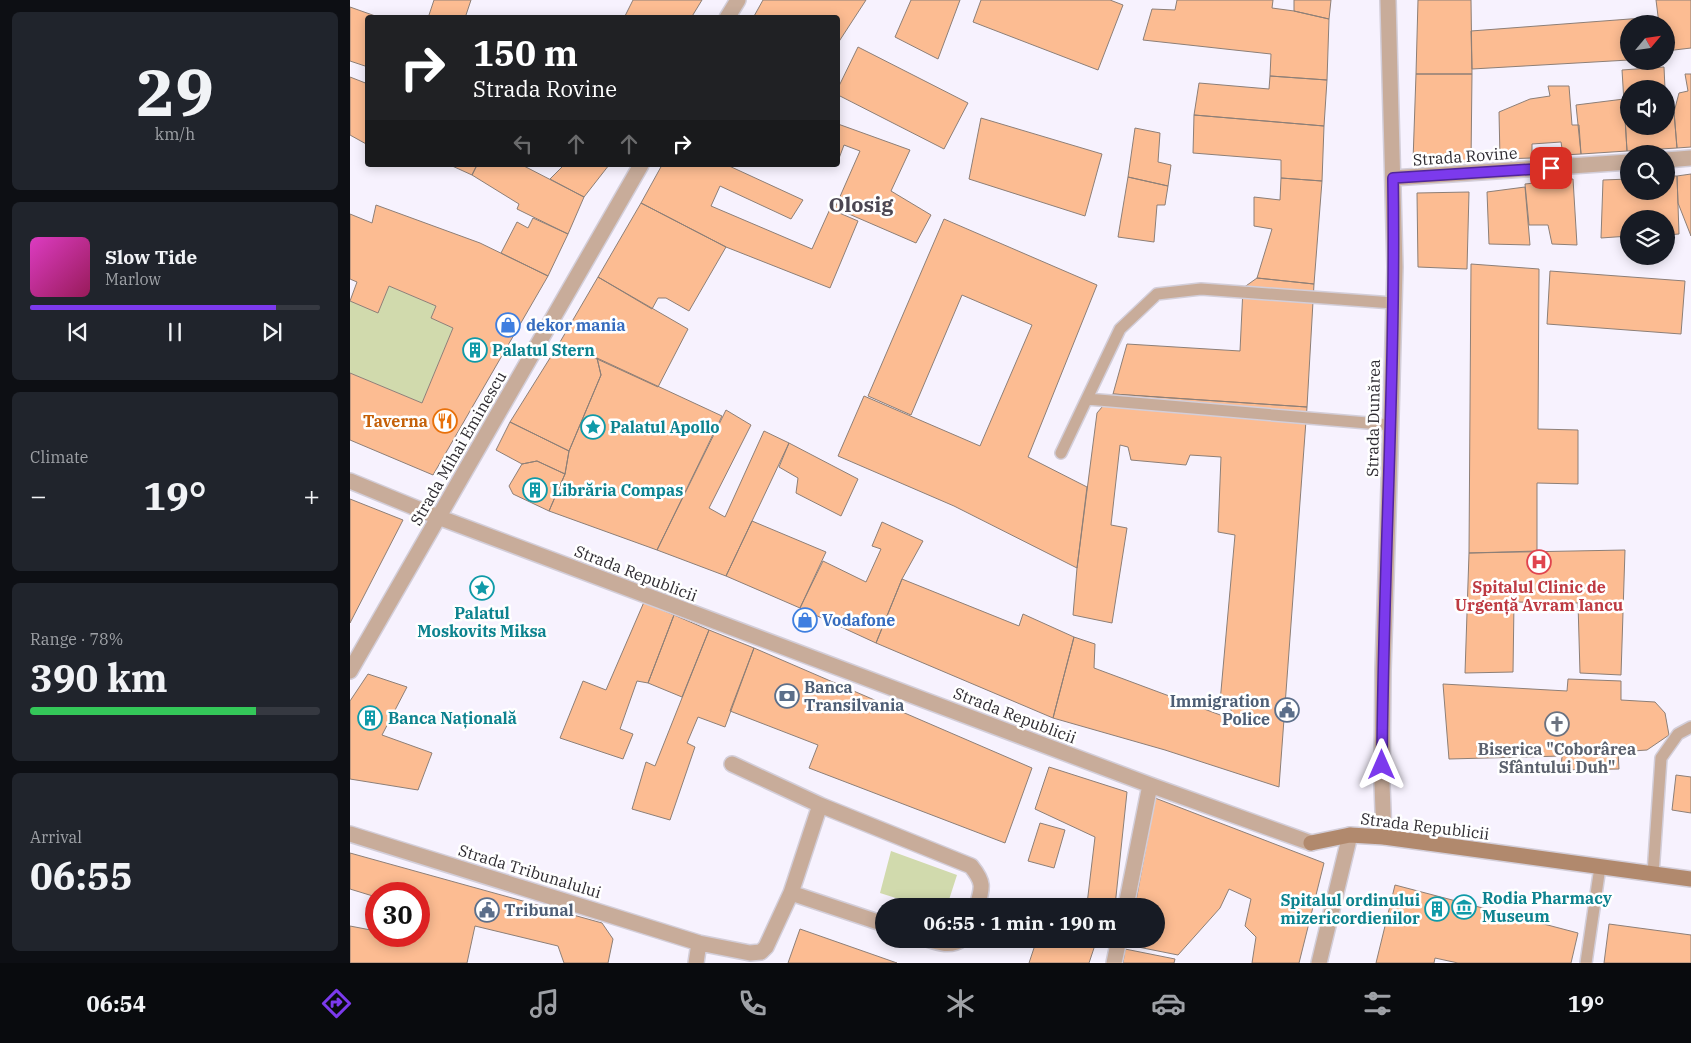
<!DOCTYPE html>
<meta charset="utf-8">
<style>
body{margin:0;font-family:"IBM Plex Serif",serif;background:#20242c;color:#f1f3f6;height:100vh;display:flex;flex-direction:column;font-size:19px;white-space:nowrap}
*{box-sizing:border-box;margin:0}
p{font-size:16px;color:#9ea1a6}
.icon{flex:none;width:28px;height:28px;fill:none;stroke:currentColor;stroke-width:2;stroke-linecap:round;stroke-linejoin:round}
.map{position:relative;flex:1;overflow:hidden}
.details{display:flex;flex-direction:column;gap:12px;padding:12px;background:#0d0f14;width:350px}
.details>*{flex:none}
.top-card{position:absolute;left:15px;top:15px;width:475px;height:152px;border-radius:5px;box-shadow:0 2px 12px #0003;background:#202124;color:#fff;overflow:hidden}
.needle{width:32px;rotate:61deg}
.fabs{position:absolute;left:1270px;top:15px;display:grid;gap:10px}
.fabs a{display:grid;place-items:center;width:55px;height:55px;border-radius:50%;background:#171b24;box-shadow:0 2px 12px #0003;font-size:25px}
.speed{position:absolute;left:15px;top:882px;display:flex;gap:10px;font-size:25px;font-weight:700;text-align:center}
.speed>*{display:grid;place-content:center;width:65px;height:65px;border-radius:50%;background:#171b24;box-shadow:0 2px 12px #0003;line-height:1}
.speed .limit{border:8px solid #d22;background:#fff;color:#111}
.pin{position:absolute;display:grid;place-items:center;width:42px;height:42px;color:#fff;margin:-21px;border-radius:10px;box-shadow:0 2px 8px #0006}
.me{position:absolute;width:55px;margin:-28px;rotate:0deg;stroke-linejoin:round;filter:drop-shadow(0 0 4px #0008)}
.turn{display:flex;align-items:center;gap:18px;height:105px;padding:0 25px;font-size:22px}
.turn .icon{width:65px;height:65px;stroke-width:2.5}
.turn b{display:block;font-size:35px;line-height:42px}
.lanes{display:flex;align-items:center;height:48px;padding:0 25px;background:#0003;justify-content:center;gap:25px;direction:ltr}
.lanes .off{opacity:.35}
.big{font-size:38px;font-weight:700;line-height:1.1}
.details .widget{flex:1;display:flex;flex-direction:column;justify-content:center;gap:8px;min-width:0;padding:0 18px;border-radius:8px;background:#20242c}
.details .dial{align-items:center;gap:0}
.dial b{font-size:65px;line-height:1}
.song{display:flex;align-items:center;gap:15px}
.cover{width:60px;height:60px;border-radius:8px;background:linear-gradient(135deg,hsl(310 70% 55%),hsl(330 70% 35%))}
.played{height:5px;border-radius:2px;background:linear-gradient(90deg,#7c3aed 85%,#363941 85%)}
.keys{display:flex;justify-content:space-around;direction:ltr}
.heat{display:flex;justify-content:space-between;align-items:center;font-size:28px;direction:ltr}
.charge{height:8px;border-radius:4px;background:linear-gradient(90deg,#34c759 78%,#363941 0)}
.trip{position:absolute;left:525px;top:898px;width:290px;height:50px;border-radius:25px;background:#171b24;box-shadow:0 2px 12px #0003;font-weight:700;line-height:50px;text-align:center}
.tabs{display:flex;height:80px;justify-content:space-around;align-items:center;background:#090b0e;color:#9ea1a6}
.tabs .icon{width:35px;height:35px}
.tabs .current{color:#7c3aed}
.tabs b{font-size:22px;color:#f1f3f6}
main{display:flex;flex:1;min-height:0}
.map>svg:first-child{display:block}
.green{fill:#d1daad}
.building{fill:#fcbc92;stroke:#8d7f77}
.lines{fill:none;stroke-linecap:round;stroke-linejoin:round}
.lane-casing{stroke:#d3ced9;stroke-width:14}
.street-casing{stroke:#d3ced9;stroke-width:18}
.secondary-casing{stroke:#d3ced9;stroke-width:18}
.lane{stroke:#c8ac9a;stroke-width:11}
.street{stroke:#c8ac9a;stroke-width:15}
.secondary{stroke:#b1896d;stroke-width:15}
.route-casing{stroke:#51269a;stroke-width:12}
.route{stroke:#7c3aed;stroke-width:9}
.labels{text-anchor:middle;dominant-baseline:central;stroke-width:5;stroke-linejoin:round;paint-order:stroke}
.street-label{font-size:16px;fill:#2f2c32;stroke:#fff}
.shop-label{font-size:16px;font-weight:bold;fill:#366cbe;stroke:#fff;text-anchor:start}
.culture-label{font-size:16px;font-weight:bold;fill:#0d838f;stroke:#fff;text-anchor:start}
.food-label{font-size:16px;font-weight:bold;fill:#c56008;stroke:#fff;text-anchor:end}
.health-label{font-size:16px;font-weight:bold;fill:#be3a42;stroke:#fff}
.service-label{font-size:16px;font-weight:bold;fill:#4e5e75;stroke:#fff;text-anchor:start}
.worship-label{font-size:16px;font-weight:bold;fill:#5b616d;stroke:#fff}
.district-label{font-size:21px;font-weight:bold;fill:#4b4652;stroke:#fff}
</style>
<main>
<section class="details">
<div class="widget dial"><b>29</b><p>km/h</p></div>
<div class="widget">
<div class="song"><i class="cover"></i><div><b>Slow Tide</b><p>Marlow</p></div></div>
<div class="played"></div>
<div class="keys"><svg class="icon" aria-label="previous" viewBox="0 0 24 24"><path d="M18 5L8 12l10 7zM5 5v14"/></svg><svg class="icon" aria-label="pause" viewBox="0 0 24 24"><path d="M8 5v14M16 5v14"/></svg><svg class="icon" aria-label="next" viewBox="0 0 24 24"><path d="M6 5l10 7-10 7zM19 5v14"/></svg></div>
</div>
<div class="widget"><p>Climate</p>
<div class="heat"><a>−</a><b class="big">19°</b><a>+</a></div>
</div>
<div class="widget"><p>Range · 78%</p><b class="big">390 km</b><div class="charge"></div></div>
<div class="widget"><p>Arrival</p><b class="big">06:55</b></div>
</section>
<div class="map">
<svg width="1341" height="963" viewBox="0 0 1341 963">
<rect width="100%" height="100%" fill="#f7f2fe"/>
<!-- green -->
<path class="green" d="M39,286L86,306L81,318L103,328L72,403L0,373V301L28,312Z
M541,851L607,875L597,906H571L530,893Z"/>
<!-- building -->
<path class="building" d="M84,0H121L115,18H78Z
M283,0H352L341,18H274Z
M413,0H516L488,43V18H403Z
M561,0H610L588,59L545,37Z
M631,0H760L773,5L748,70L623,22Z
M827,0H923L922,8L944,11L979,19L977,80L920,76L921,54L793,40L802,9L825,10Z
M944,0H981L979,19L944,11Z
M1068,0H1121L1122,74H1066Z
M1306,0H1341V48L1316,51V24H1309Z
M0,7L31,18H18V67L0,61Z
M1293,18L1294,24H1279V60L1122,69L1121,31Z
M508,47L618,103L594,149L488,95V88Z
M1314,67L1315,89H1279V126H1316V107L1324,112L1327,148L1277,151L1272,70Z
M1066,74H1122L1121,162L1063,161Z
M1335,74H1341V147L1327,148L1324,112L1329,93L1338,91Z
M920,76L977,80L974,126L844,115L849,83L919,89Z
M0,77L18,84V145L0,135Z
M1198,86H1219L1222,125H1229L1231,154L1213,155L1211,142L1182,144V158L1150,159L1149,112L1180,99L1200,96Z
M1274,99L1277,151L1231,154L1226,105Z
M844,115L974,126L972,181L931,178V160L843,153Z
M631,118L752,154L735,216L619,179Z
M488,124L560,150L541,191L581,215L566,243L485,208L510,151L494,145L488,161Z
M785,128L810,133L808,162L821,165L818,186L778,177Z
M100,165H127L122,175Z
M127,165H172L234,197L218,234L167,209L169,204L122,175Z
M214,165H259L234,197L200,179Z
M312,165H377L453,200L441,219L370,186L361,206L462,249L480,209L508,221L480,288L376,247L291,203Z
M1341,174V236L1328,203L1327,176Z
M1316,176H1327L1329,234L1316,235V219H1279V236L1251,238L1253,180L1279,179V191H1316Z
M778,177L818,186L815,205H807L804,242L768,237Z
M931,178L972,181L964,284L907,278L922,229L904,226V197L930,200Z
M1223,179L1227,245L1202,244L1198,225H1179L1175,184Z
M1175,187L1180,245L1139,244L1137,192Z
M1119,192L1117,269L1068,267L1067,193Z
M291,203L376,247L339,311L316,298H308L302,309L248,277Z
M26,205L130,243L198,276L83,475L0,440V373L72,403L103,328L81,318L86,306L39,286L28,313L0,301L7,282L0,279V214L22,223Z
M183,218L218,234L198,276L151,253L167,222L178,228Z
M594,219L747,285L678,457L737,487L727,568L604,506L488,456L514,396L630,446L682,325L612,295L561,415L518,396Z
M1121,264L1189,269L1188,429L1228,430V484L1187,483V551L1119,553Z
M1200,271L1335,281L1331,334L1197,324Z
M248,277L338,329L308,387L210,342Z
M907,278L964,284L957,407L763,394L777,344L890,351L893,288Z
M210,342L247,358L251,375L219,451L160,422Z
M247,358L372,416L307,550L199,511L215,474L219,451L251,375Z
M763,394L957,407L929,787L815,750L703,718L724,637L745,644L744,668L881,719V709L870,702L885,535L868,532L871,457L840,455L836,465L781,460L778,447L770,445L761,525L777,528L762,623L723,615L727,568L747,413Z
M376,410L401,425L359,508L375,517L414,431L439,443L376,576L307,550Z
M160,422L219,451L215,474L187,461L172,464L146,450Z
M439,443L508,479L491,516L446,493L448,478L429,467Z
M187,461L215,474L199,511L163,494L159,486L172,464Z
M0,499L53,520L0,623Z
M402,521L476,552L450,608L376,576Z
M532,522L573,541L552,579L526,643L450,608L473,561L516,582L531,549L522,546Z
M1275,550L1271,675L1230,673L1228,603L1164,602L1163,672L1115,673L1119,553Z
M552,579L669,626L673,614L724,637L703,718L526,643Z
M294,602L324,615L298,683L287,681L270,729L283,734L273,759L210,738L233,681L256,690Z
M324,615L359,630L332,697L298,683Z
M359,630L404,648L375,727L348,717L337,743L345,747L320,820L282,809L296,762L305,766Z
M404,648L682,768L655,843L459,768L468,745L380,711Z
M18,674L57,687L32,735L82,753L68,790L0,779V701Z
M1218,679L1271,681V700L1305,702L1315,713L1319,735L1297,750L1268,752L1269,769L1211,770L1212,756L1099,759L1093,684L1217,691Z
M699,767L777,792L765,906L737,904L745,837L685,809Z
M1326,775L1341,777V813L1322,810Z
M805,798L974,863L949,963H902L906,937L895,926L901,899L879,889L870,908L828,955L778,945L779,939H806V906H785Z
M690,823L715,830L704,868L678,861Z
M0,853L252,923L263,939L258,963H214L208,946L125,926L117,963H0V926L26,931V936H69V894H26V897L0,889Z
M1045,885L1228,933L1221,963H1108L1085,958L1084,963H1026Z
M1259,924L1341,935V963H1254Z
M450,929L547,963H438Z
M687,939H747L739,963H679Z
M775,949L825,959L824,963H773Z"/>
<g class="lines">
<!-- lane casing -->
<g class="lane-casing">
<path id="lane" d="M737,399L1041,425
M711,453L770,329L807,294L851,289L1043,303
M1303,874L1311,758L1328,734L1341,727
M1236,963L1250,867"/>
</g>
<!-- street casing -->
<g class="street-casing">
<path id="street" d="M377,18L388,0
M1316,160L1341,158
M1043,178L1279,162
M0,481L88,517L800,785L961,843
M0,671L291,165
M382,764L470,805L621,866C634,882 633,887 627,906
M0,834L349,943L400,953L411,952L416,947L441,893L470,805
M1034,837L1032,784L1033,670L1040,454L1045,267L1038,0
M441,893L534,924
M776,906L800,785
M577,939C589,943 601,947 612,939
M346,963L349,943
M764,963L769,939
M969,963L1000,835"/>
</g>
<!-- secondary casing -->
<g class="secondary-casing">
<path id="secondary" d="M961,843L1000,835L1034,837L1341,879"/>
</g>
<!-- lane -->
<use href="#lane" class="lane"/>
<!-- street -->
<use href="#street" class="street"/>
<!-- secondary -->
<use href="#secondary" class="secondary"/>
</g>
<g class="lines">
<!-- route casing -->
<g class="route-casing">
<path id="route" d="M1032,765C1033,569 1046,374 1043,178L1201,168"/>
</g>
<!-- route -->
<use href="#route" class="route"/>
</g>
<!-- icons -->
<defs>
<g id="shop-ring" transform="scale(1.25)"><circle r="9.5" fill="#fff" stroke="#3f7fe0" stroke-width="1.5"/><path d="M-5-2.5h2.3a2.7 3.5 0 0 1 5.4 0H5L5.5 6h-11ZM-1.5-2.5h3a1.5 2.3 0 0 0-3 0Z" fill="#3f7fe0"/></g>
<g id="building-ring" transform="scale(1.25)"><circle r="9.5" fill="#fff" stroke="#0f9aa8" stroke-width="1.5"/><path d="M-4-6H4V6H1V3H-1V6H-4ZM-2.5-4.3h1.7v1.8h-1.7ZM.8-4.3h1.7v1.8H.8ZM-2.5-1h1.7V.8h-1.7ZM.8-1h1.7V.8H.8Z" fill="#0f9aa8"/></g>
<g id="restaurant-ring" transform="scale(1.25)"><circle r="9.5" fill="#fff" stroke="#e8710a" stroke-width="1.5"/><path d="M-5-6h1v4h1v-4h1v4h1v-4h1v5L-1.5 .5V6h-2V.5L-5-1ZM5-6V6H3V1.5H1.5Q1.5-4 5-6Z" fill="#e8710a"/></g>
<g id="sight-ring" transform="scale(1.25)"><circle r="9.5" fill="#fff" stroke="#0f9aa8" stroke-width="1.5"/><path d="M0-6L1.8-2.2L6-1.7L2.9 1.2L3.7 5.4L0 3.3L-3.7 5.4L-2.9 1.2L-6-1.7L-1.8-2.2Z" fill="#0f9aa8"/></g>
<g id="hospital-ring" transform="scale(1.25)"><circle r="9.5" fill="#fff" stroke="#e0444e" stroke-width="1.5"/><path d="M-5-5h3v3.5h4V-5h3V5h-3V1.5h-4V5h-3Z" fill="#e0444e"/></g>
<g id="bank-ring" transform="scale(1.25)"><circle r="9.5" fill="#fff" stroke="#5c6f8a" stroke-width="1.5"/><path d="M-6-4H6V4H-6ZM0-2.3a2.3 2.3 0 1 0 0 4.6a2.3 2.3 0 1 0 0-4.6Z" fill="#5c6f8a"/></g>
<g id="civic-ring" transform="scale(1.25)"><circle r="9.5" fill="#fff" stroke="#5c6f8a" stroke-width="1.5"/><path d="M-.6-6.5H3V-4.5H.6V-3L4-1V1h2V6H-6V1h2V-1L-.6-3ZM-1.2 2.5V6h2.4V2.5Z" fill="#5c6f8a"/></g>
<g id="church-ring" transform="scale(1.25)"><circle r="9.5" fill="#fff" stroke="#6b7280" stroke-width="1.5"/><path d="M-1.2-6h2.4v3.5h3.3v2.4h-3.3V6h-2.4V-.1h-3.3v-2.4h3.3Z" fill="#6b7280"/></g>
<g id="museum-ring" transform="scale(1.25)"><circle r="9.5" fill="#fff" stroke="#0f9aa8" stroke-width="1.5"/><path d="M0-6L6-3V-2H-6V-3ZM-5-1h2V3h-2ZM-1-1h2V3h-2ZM3-1h2V3H3ZM-6 4H6V6H-6Z" fill="#0f9aa8"/></g>
</defs>
<g fill-rule="evenodd">
<use href="#shop-ring" x="158" y="325"/>
<use href="#building-ring" x="125" y="350"/>
<use href="#restaurant-ring" x="95" y="421"/>
<use href="#sight-ring" x="243" y="427"/>
<use href="#building-ring" x="185" y="490"/>
<use href="#hospital-ring" x="1189" y="562"/>
<use href="#sight-ring" x="132" y="588"/>
<use href="#shop-ring" x="455" y="620"/>
<use href="#bank-ring" x="437" y="696"/>
<use href="#civic-ring" x="937" y="710"/>
<use href="#building-ring" x="20" y="718"/>
<use href="#church-ring" x="1207" y="724"/>
<use href="#museum-ring" x="1114" y="907"/>
<use href="#building-ring" x="1087" y="909"/>
<use href="#civic-ring" x="137" y="910"/>
</g>
<g class="labels">
<!-- street labels -->
<g class="street-label">
<text transform="translate(1115 156) rotate(-4)">Strada Rovine</text>
<text transform="translate(1023 418) rotate(-89)">Strada Dunărea</text>
<text transform="translate(108 448) rotate(-60)">Strada Mihai Eminescu</text>
<text transform="translate(286 573) rotate(21)">Strada Republicii</text>
<text transform="translate(665 715) rotate(21)">Strada Republicii</text>
<text transform="translate(1075 826) rotate(7)">Strada Republicii</text>
<text transform="translate(180 871) rotate(17)">Strada Tribunalului</text>
</g>
<!-- shop labels -->
<g class="shop-label">
<text x="176" y="325">dekor mania</text>
<text x="472" y="620">Vodafone</text>
</g>
<!-- culture labels -->
<g class="culture-label">
<text x="142" y="350">Palatul Stern</text>
<text x="260" y="427">Palatul Apollo</text>
<text x="202" y="490">Librăria Compas</text>
<text x="132" y="613" text-anchor="middle">Palatul<tspan x="132" dy="18">Moskovits Miksa</tspan></text>
<text x="38" y="718">Banca Națională</text>
<text x="1132" y="898">Rodia Pharmacy<tspan x="1132" dy="18">Museum</tspan></text>
<text x="1070" y="900" text-anchor="end">Spitalul ordinului<tspan x="1070" dy="18">mizericordienilor</tspan></text>
</g>
<!-- food labels -->
<g class="food-label">
<text x="78" y="421">Taverna</text>
</g>
<!-- health labels -->
<g class="health-label">
<text x="1189" y="587">Spitalul Clinic de<tspan x="1189" dy="18">Urgență Avram Iancu</tspan></text>
</g>
<!-- service labels -->
<g class="service-label">
<text x="454" y="687">Banca<tspan x="454" dy="18">Transilvania</tspan></text>
<text x="920" y="701" text-anchor="end">Immigration<tspan x="920" dy="18">Police</tspan></text>
<text x="154" y="910">Tribunal</text>
</g>
<!-- worship labels -->
<g class="worship-label">
<text x="1207" y="749">Biserica "Coborârea<tspan x="1207" dy="18">Sfântului Duh"</tspan></text>
</g>
<!-- district labels -->
<g class="district-label">
<text x="511" y="204">Olosig</text>
</g>
</g>
</svg>
<div class="fabs">
<a><svg class="needle" viewBox="-14 -14 28 28"><path d="M0-13l5 13h-10z" fill="#e53935"/><path d="M0 13l5-13h-10z" fill="#9ea1a6"/></svg></a>
<a><svg class="icon" aria-label="sound" viewBox="0 0 24 24"><path d="M4 9h4l5-4v14l-5-4H4zM17 9q2 3 0 6"/></svg></a>
<a><svg class="icon" aria-label="search" viewBox="0 0 24 24"><circle cx="10" cy="10" r="6"/><path d="M15 15l6 6"/></svg></a>
<a><svg class="icon" aria-label="layers" viewBox="0 0 24 24"><path d="M12 4l9 5-9 5-9-5zM3 14l9 5 9-5"/></svg></a>
</div>
<div class="speed"><div class="limit">30</div></div>
<div class="pin" style="left:1201px;top:168px;background:#d93025"><svg class="icon" aria-label="arrive" viewBox="0 0 24 24"><path d="M6 21V4h12l-3 4 3 4H6"/></svg></div>
<svg class="me" style="left:1032px;top:765px" viewBox="-20 -20 40 40"><path d="M0-17L14 15 0 8-14 15z" fill="#7c3aed" stroke="#fff" stroke-width="4"/></svg>
<div class="trip">06:55 · 1 min · 190 m</div>
<div class="top-card">
<div class="turn"><svg class="icon" aria-label="right" viewBox="0 0 24 24"><path d="M7 20v-9h11M14 6l5 5-5 5"/></svg><div><b>150 m</b>Strada Rovine</div></div>
<div class="lanes"><svg class="icon off" aria-label="left" viewBox="0 0 24 24"><path d="M17 20v-9H6M10 6l-5 5 5 5"/></svg><svg class="icon off" aria-label="ahead" viewBox="0 0 24 24"><path d="M12 20V5M6 11l6-6 6 6"/></svg><svg class="icon off" aria-label="ahead" viewBox="0 0 24 24"><path d="M12 20V5M6 11l6-6 6 6"/></svg><svg class="icon" aria-label="right" viewBox="0 0 24 24"><path d="M7 20v-9h11M14 6l5 5-5 5"/></svg></div>
</div>
</div>
</main>
<nav class="tabs">
<b>06:54</b>
<svg class="icon current" aria-label="directions" viewBox="0 0 24 24"><path d="M12 3l9 9-9 9-9-9zM9 14v-3h6M13 9l2 2-2 2"/></svg>
<svg class="icon" aria-label="music" viewBox="0 0 24 24"><path d="M9 18V5l10-2v13"/><circle cx="6" cy="18" r="3"/><circle cx="16" cy="16" r="3"/></svg>
<svg class="icon" aria-label="phone" viewBox="0 0 24 24"><path d="M5 4h4l2 5-3 2q2 4 5 5l2-3 5 2v4C11 20 4 13 5 4z"/></svg>
<svg class="icon" aria-label="climate" viewBox="0 0 24 24"><path d="M12 3v18M4 7l16 10M4 17L20 7"/></svg>
<svg class="icon" aria-label="car" viewBox="0 0 24 24"><path d="M5 17H2v-5l4-1 3-4h7l3 4 3 1v5h-3M9 17h6M6 11h13"/><circle cx="7" cy="17" r="2"/><circle cx="17" cy="17" r="2"/></svg>
<svg class="icon" aria-label="filters" viewBox="0 0 24 24"><path d="M4 7h16M4 17h16"/><circle cx="9" cy="7" r="2"/><circle cx="15" cy="17" r="2"/></svg>
<b>19°</b>
</nav>
